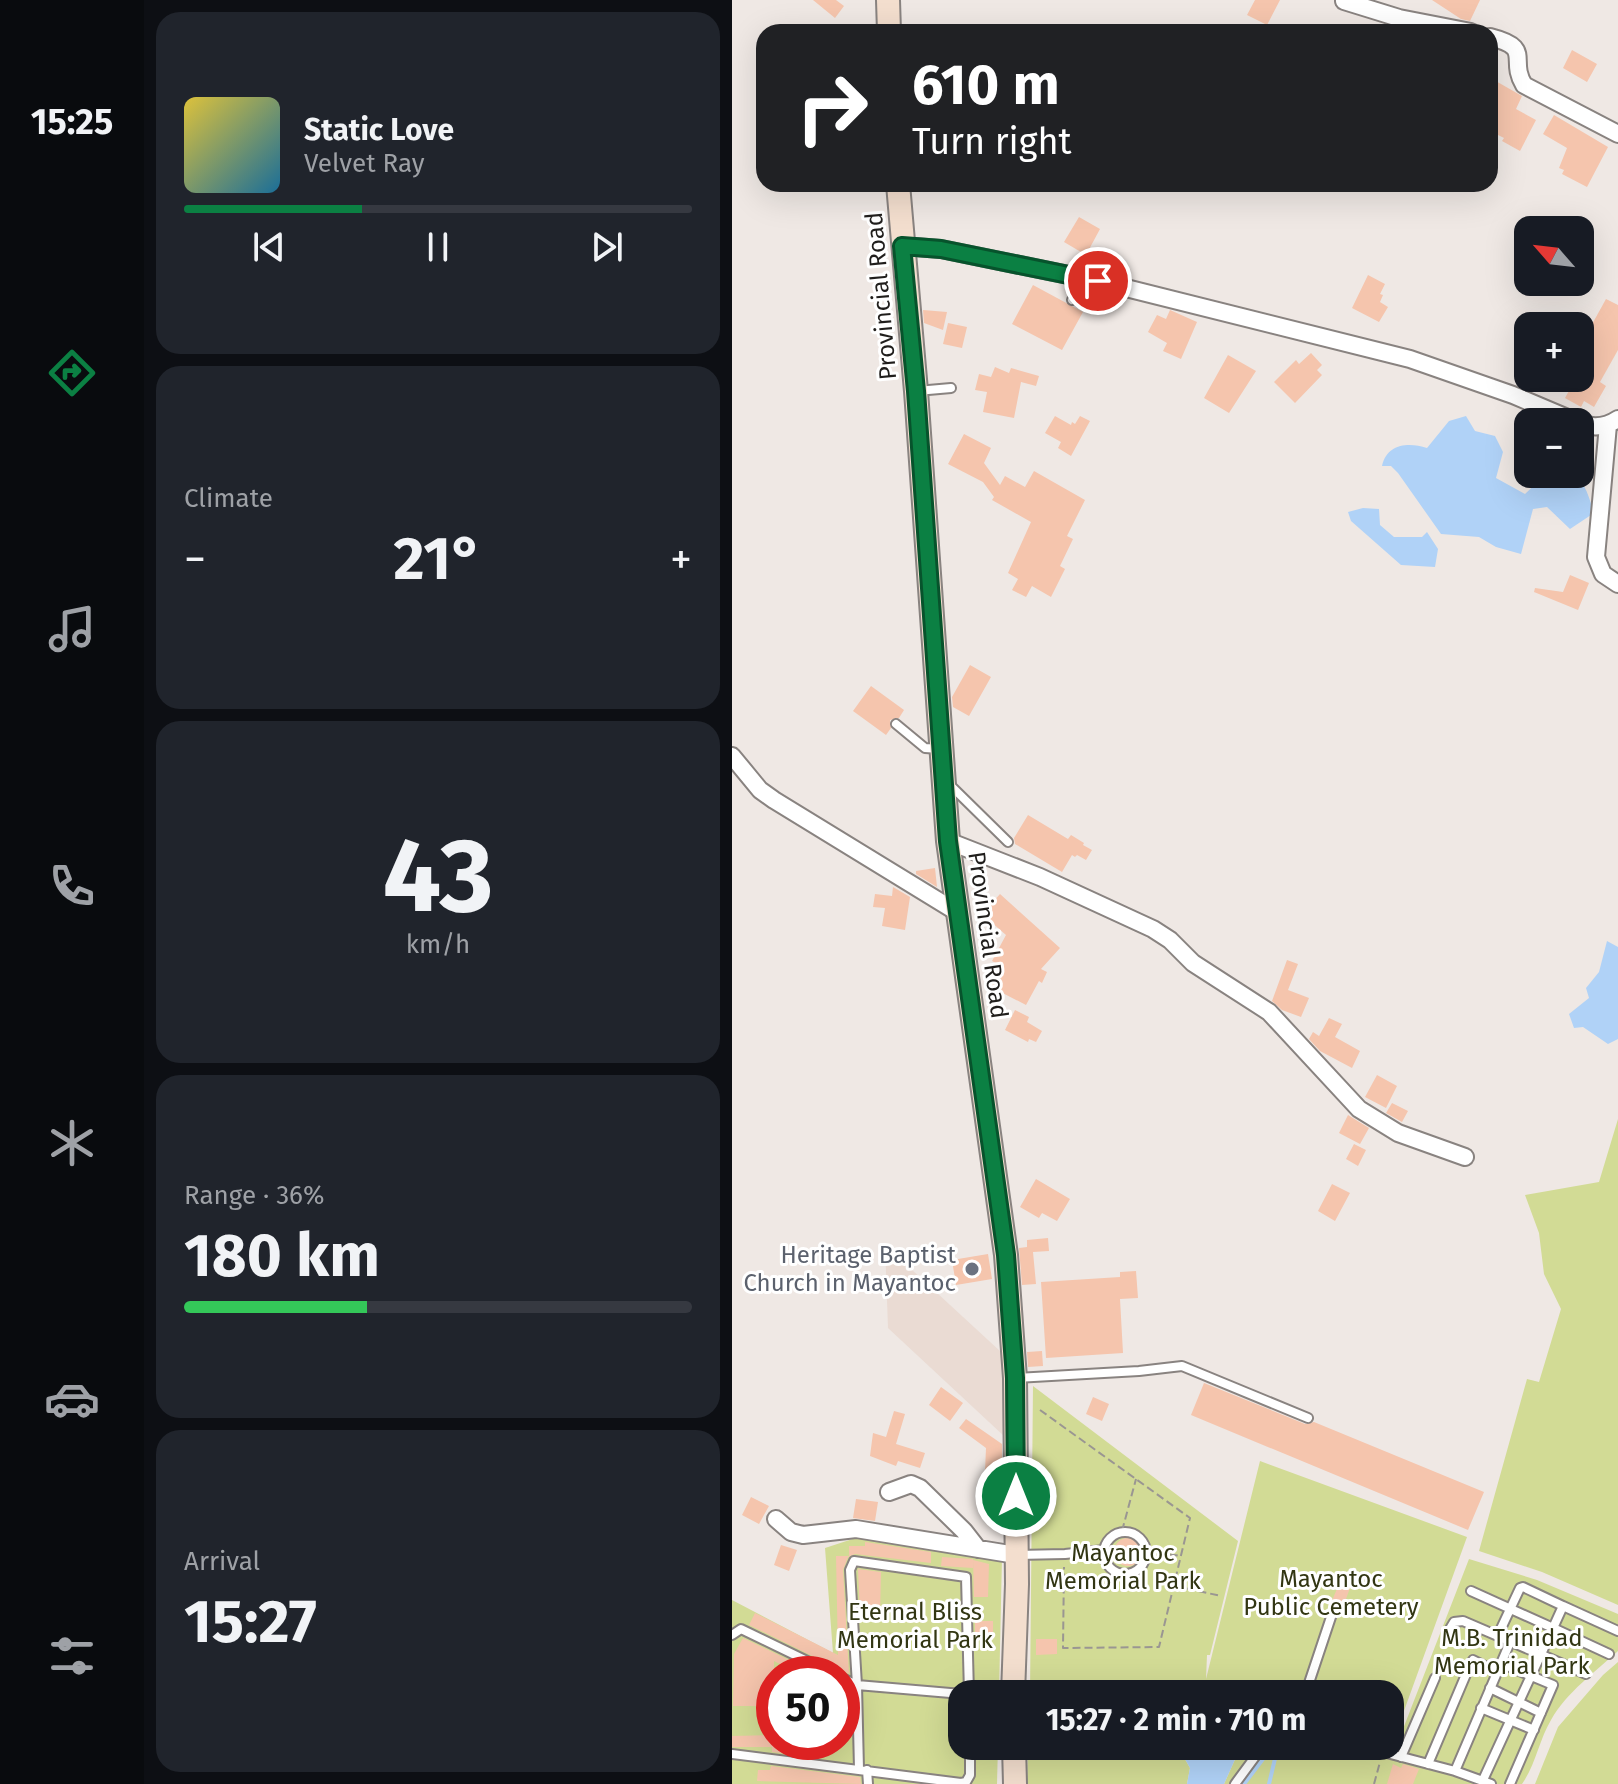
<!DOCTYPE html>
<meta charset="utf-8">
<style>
body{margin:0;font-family:"Fira Sans",sans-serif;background:#20242c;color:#f1f3f6;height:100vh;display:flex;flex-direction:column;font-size:30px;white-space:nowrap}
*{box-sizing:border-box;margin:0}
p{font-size:26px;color:#9ea1a6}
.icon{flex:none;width:44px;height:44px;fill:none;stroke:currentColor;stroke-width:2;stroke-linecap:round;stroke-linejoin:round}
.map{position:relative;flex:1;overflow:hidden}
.drawer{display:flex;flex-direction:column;gap:12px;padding:12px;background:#0d0f14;width:588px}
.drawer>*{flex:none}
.banner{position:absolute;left:24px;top:24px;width:742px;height:168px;border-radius:24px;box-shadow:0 8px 32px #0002;background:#202124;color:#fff;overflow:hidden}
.needle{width:52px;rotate:298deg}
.buttons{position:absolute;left:782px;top:216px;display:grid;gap:16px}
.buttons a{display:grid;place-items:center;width:80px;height:80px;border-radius:16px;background:#171b24;box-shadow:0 8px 32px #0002;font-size:40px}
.speed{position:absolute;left:24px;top:1656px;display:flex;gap:16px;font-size:40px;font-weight:700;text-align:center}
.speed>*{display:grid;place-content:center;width:104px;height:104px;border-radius:50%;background:#171b24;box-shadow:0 8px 32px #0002;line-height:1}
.speed .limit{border:12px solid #d22;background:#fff;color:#111}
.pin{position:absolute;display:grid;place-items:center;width:68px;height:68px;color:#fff;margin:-34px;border:4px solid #fff;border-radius:50%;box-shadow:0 2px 8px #0007}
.me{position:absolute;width:88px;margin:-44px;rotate:0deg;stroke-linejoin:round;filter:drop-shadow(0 0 6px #0008)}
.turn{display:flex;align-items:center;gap:28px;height:168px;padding:0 24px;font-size:36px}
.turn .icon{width:104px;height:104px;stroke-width:2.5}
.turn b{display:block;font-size:56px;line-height:68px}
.big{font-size:60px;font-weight:700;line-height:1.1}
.drawer .card{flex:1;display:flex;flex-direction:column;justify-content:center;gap:12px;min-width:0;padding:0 28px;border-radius:24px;background:#20242c}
.drawer .dial{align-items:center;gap:0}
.dial b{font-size:104px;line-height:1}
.song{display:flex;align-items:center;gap:24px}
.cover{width:96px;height:96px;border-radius:12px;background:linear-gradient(135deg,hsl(50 70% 55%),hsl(200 70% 35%))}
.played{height:8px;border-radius:4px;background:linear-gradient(90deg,#0b8043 35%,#363941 35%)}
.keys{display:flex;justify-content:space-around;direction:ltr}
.heat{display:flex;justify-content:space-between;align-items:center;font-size:44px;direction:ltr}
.charge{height:12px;border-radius:6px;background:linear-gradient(90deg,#34c759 36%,#363941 0)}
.trip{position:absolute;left:216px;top:1680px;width:456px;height:80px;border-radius:24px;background:#171b24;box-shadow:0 8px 32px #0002;font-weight:700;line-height:80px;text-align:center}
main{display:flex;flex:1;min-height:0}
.tabs{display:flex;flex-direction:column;width:144px;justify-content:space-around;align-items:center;background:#090b0e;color:#9ea1a6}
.tabs .icon{width:56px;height:56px}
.tabs .on{color:#0b8043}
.tabs b{font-size:36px;color:#f1f3f6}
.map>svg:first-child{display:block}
.built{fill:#eadbd3}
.green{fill:#d2db95;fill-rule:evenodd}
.water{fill:#b0d2f7}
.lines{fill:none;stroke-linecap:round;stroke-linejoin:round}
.stream{stroke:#b0d2f7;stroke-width:4}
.building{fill:#f5c5ad}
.service-casing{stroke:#898380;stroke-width:12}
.minor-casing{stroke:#898380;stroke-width:20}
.secondary-casing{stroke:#898380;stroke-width:26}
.path{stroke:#9a9692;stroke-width:2;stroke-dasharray:8 4;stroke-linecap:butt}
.service{stroke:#fff;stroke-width:8}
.minor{stroke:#fff;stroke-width:16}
.secondary{stroke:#f3dece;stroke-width:22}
.route-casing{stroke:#07532c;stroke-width:20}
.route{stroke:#0b8043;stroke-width:14}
.worship-dot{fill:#6b7280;stroke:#fff;stroke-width:3}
.labels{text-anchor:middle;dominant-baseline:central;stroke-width:6;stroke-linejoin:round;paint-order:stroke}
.street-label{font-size:24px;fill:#201e1c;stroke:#fff}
.worship-label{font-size:24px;fill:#5b616d;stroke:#fff;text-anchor:end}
.park-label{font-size:24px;fill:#323613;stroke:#fff}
</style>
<main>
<nav class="tabs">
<b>15:25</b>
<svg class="icon on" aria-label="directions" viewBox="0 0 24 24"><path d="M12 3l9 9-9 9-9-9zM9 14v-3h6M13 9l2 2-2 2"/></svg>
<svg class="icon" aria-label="music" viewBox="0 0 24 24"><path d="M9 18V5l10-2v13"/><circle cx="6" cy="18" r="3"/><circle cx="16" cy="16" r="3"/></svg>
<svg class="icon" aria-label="phone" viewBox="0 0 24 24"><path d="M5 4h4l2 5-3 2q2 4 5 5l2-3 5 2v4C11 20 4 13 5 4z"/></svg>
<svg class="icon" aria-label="climate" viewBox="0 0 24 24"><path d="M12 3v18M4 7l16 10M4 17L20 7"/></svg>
<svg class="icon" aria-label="car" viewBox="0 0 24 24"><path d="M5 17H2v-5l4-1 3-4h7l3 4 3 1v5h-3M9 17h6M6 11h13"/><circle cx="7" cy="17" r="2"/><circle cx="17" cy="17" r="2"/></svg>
<svg class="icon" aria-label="filters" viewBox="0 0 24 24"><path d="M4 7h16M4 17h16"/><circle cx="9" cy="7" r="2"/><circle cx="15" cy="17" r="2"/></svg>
</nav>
<section class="drawer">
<div class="card">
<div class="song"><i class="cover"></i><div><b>Static Love</b><p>Velvet Ray</p></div></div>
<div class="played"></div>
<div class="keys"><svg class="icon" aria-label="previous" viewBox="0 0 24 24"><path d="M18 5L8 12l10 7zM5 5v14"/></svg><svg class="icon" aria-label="pause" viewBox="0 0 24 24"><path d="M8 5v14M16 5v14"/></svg><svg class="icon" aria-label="next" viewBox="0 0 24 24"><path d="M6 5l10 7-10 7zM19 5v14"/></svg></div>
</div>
<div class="card"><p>Climate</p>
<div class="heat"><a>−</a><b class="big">21°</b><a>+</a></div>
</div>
<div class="card dial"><b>43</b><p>km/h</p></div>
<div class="card"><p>Range · 36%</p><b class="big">180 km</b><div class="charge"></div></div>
<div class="card"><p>Arrival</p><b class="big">15:27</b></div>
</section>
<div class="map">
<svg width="886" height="1784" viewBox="0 0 886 1784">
<rect width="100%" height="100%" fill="#efe8e4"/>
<!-- built -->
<path class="built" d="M153,1245L269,1352L272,1436L156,1328Z"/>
<!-- green -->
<path class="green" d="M886,1119V1605L810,1572L747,1551L795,1379L807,1382L829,1309L812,1274L807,1233L793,1195L867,1182Z
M301,1386L506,1541L478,1655H475L474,1679L528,1461L735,1537L660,1744L658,1743V1694H479L460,1684L447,1694H298Z
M136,1534L270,1557L267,1694H230V1746H266L265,1784H0V1600L101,1653L93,1548ZM42,1674H110V1742H42Z
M737,1559L805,1580L886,1614V1651C863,1672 835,1692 819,1720C807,1740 804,1764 790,1784H492L509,1746L664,1747Z
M886,1662V1784H803L826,1727L871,1675Z
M296,1746H439L449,1752L458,1768L455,1784H295Z"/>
<!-- water -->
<path class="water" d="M734,416L743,431L763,436L771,452L764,478L793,494L814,474C850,474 852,480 862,513L838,529L815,507L801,509L789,554L764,547L747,537L709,534L666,473L659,466H650C655,444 676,442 695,448L717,421Z
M631,508L647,509L648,525L662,537H690L695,532L706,549L703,567L669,565L619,521L616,512Z
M875,941L886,947V1039L876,1044L851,1027L842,1028L837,1014L857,998L854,988L867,972Z
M439,1746H509L492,1784H455L458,1768L449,1752Z"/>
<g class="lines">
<!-- stream -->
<path class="stream" d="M512,1784L541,1746
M537,1784L546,1746"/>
</g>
<!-- building -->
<path class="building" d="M81,0H104L112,6L103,18Z
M523,0H548L535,25L515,15Z
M700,0H748L738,21L729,19Z
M840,50L865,64L855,82L831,68Z
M762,80L790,96L784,109L804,120L788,151L770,141L772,138L758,131V88Z
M822,115L876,147L855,187L830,174L832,170L827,168L835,148L811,134Z
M347,217L368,229L354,255L332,242Z
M636,275L653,284L648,294L651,295L648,302L656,307L647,322L620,308Z
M301,285L351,312L330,350L280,324Z
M874,299L886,305V350L868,382L874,386L862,407L852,401L849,407L833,398L844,378H848V346Z
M191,310L215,312L211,330L192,323Z
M438,310L465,322L449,359L431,351L435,343L416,332L425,315L434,319Z
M216,323L235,327L230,348L211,344Z
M579,353L590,365L585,370L590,375L563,403L542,382L564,360L567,364Z
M496,355L524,371L497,413L472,398Z
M263,367L277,373L279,368L307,376L304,386L289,382L282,418L251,412L255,392L243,390L247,374L259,377Z
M323,416L339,425L340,422L343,424L348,416L358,421L339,456L326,448L329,442L313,433Z
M232,434L259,448L252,463L268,485L273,476L293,487L302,471L353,500L335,536L341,539L328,566L333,569L319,597L300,586L294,597L280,590L286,579L276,573L299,522L260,500L262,497L251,482L216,464Z
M838,575L857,583L846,610L802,592L803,588L831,592Z
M238,665L259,677L237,716L221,707L220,697Z
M139,686L172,710L167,718L158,720L159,728L154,735L121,711Z
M296,815L336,839L339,835L352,843L351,845L360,850L354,860L345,855L343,857L340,855L330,872L283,844L282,838Z
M203,868L205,887L184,874V871Z
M161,887L178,897L173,930L150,926L153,908L141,907L143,894L160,896Z
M268,894L328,948L309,969L315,972L310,983L307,981L294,1005L259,987L270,966L260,961L274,935L250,914Z
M555,960L566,964L556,990L577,998L569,1017L550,1010L540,1001Z
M283,1010L297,1017L295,1022L310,1031L304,1042L297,1039L296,1042L273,1030Z
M597,1018L610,1024L603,1037L628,1051L620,1068L588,1051L577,1039L581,1032L587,1036Z
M645,1075L665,1086L654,1108L633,1097Z
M660,1103L676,1111L670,1122L654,1113Z
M616,1115L637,1128L628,1144L607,1133Z
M622,1144L634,1150L626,1166L614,1159Z
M304,1179L338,1199L325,1221L310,1213L307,1218L288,1207Z
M600,1184L618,1193L603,1221L586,1211Z
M316,1238L317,1251L301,1252L304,1284L290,1285L287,1248L295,1247V1240Z
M256,1254L260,1279L224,1285L220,1260Z
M404,1271L406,1298L388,1299L391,1353L314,1358L309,1282L388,1277V1272Z
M310,1351L311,1366L296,1367L295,1352Z
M472,1383L573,1424L582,1422L752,1492L736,1530L459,1415Z
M209,1387L231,1403L218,1421L197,1405Z
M361,1397L377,1404L370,1421L354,1414Z
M162,1411L173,1414L164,1444L193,1453L188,1468L166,1461L164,1466L138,1456L141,1433L154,1437Z
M234,1419L270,1444V1460L261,1471H253L254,1448L227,1428Z
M19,1497L37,1506L27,1524L10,1515Z
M124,1499L146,1502L143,1521L121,1518Z
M382 1552a14 14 0 1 1 28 0a14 14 0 1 1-28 0Z
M133,1542L199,1552V1563L123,1554L116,1557L111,1570L117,1674L17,1625L23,1613L106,1655L104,1556H117V1546H133Z
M49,1545L65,1550L57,1571L42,1565Z
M210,1557L241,1559V1568L209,1566Z
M241,1560L257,1564L256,1597H242Z
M126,1569L149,1572L148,1615H128Z
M607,1584L618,1588L611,1607L599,1603Z
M243,1621H261V1638H243Z
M11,1638L86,1674H68L42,1661V1685L33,1686L34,1706H1L2,1654Z
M304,1639H325V1654L304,1655Z
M42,1735V1742H54V1746H60L61,1748H80L81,1757L40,1752V1747H0V1736Z
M661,1764L669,1768L671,1764L687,1769L681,1784H655Z
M39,1766L128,1777L129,1784L25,1781L26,1770H38Z"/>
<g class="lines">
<!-- service casing -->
<g class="service-casing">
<path id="service" d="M340,300L365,281
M185,391L219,388
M164,724L193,748L208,749
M218,785L276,842
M284,1378L407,1371L450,1366L576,1418
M372 1553a21 21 0 1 1 42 0a21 21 0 1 1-42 0Z
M285,1555L333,1554L372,1550
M739,1591L821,1628L831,1606L791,1587L788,1588L766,1635
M831,1606L886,1631
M716,1632L722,1622L731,1621L854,1674
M0,1635L9,1629L102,1674
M768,1663L821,1685L778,1784
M110,1678L125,1685L230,1694
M758,1688L809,1713
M569,1694L577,1683L600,1614
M749,1708L802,1730
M628,1746L723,1771L759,1784
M0,1754L229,1783L234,1782L238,1775V1746
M669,1757L703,1678
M696,1764L738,1665L741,1660L765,1672
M127,1769L125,1685L118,1570L122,1561L234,1577L237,1694
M135,1770L136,1784
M723,1771L779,1640
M751,1780L821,1628L877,1654
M503,1784L531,1746"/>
</g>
<!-- minor casing -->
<g class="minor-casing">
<path id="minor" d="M612,1L667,18L739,32
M758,37C802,48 776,59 792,85L886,134
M170,246L209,249L366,281L678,359L781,395L845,422
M848,423C862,429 874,427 886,419
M876,425L864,557L871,574L886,584
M0,756L28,790L42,800L228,914
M216,841L308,877L421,929L438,940L461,963L537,1012L627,1109L666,1133L733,1157
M157,1492L179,1484L188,1488L232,1531L246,1549
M44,1519L59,1532L71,1535L124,1529L284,1555"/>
</g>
<!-- secondary casing -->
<g class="secondary-casing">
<path id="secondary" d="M156,0L157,32
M166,184L184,391L216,841L274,1255L283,1378L285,1584L281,1694
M282,1746L283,1784"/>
</g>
<!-- path -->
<path class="path" d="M308,1410L458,1518L427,1647L331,1648L332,1567
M390,1531L404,1479
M414,1551L449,1556
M443,1586L489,1596
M642,1784L648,1762"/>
<!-- service -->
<use href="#service" class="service"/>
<!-- minor -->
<use href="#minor" class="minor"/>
<!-- secondary -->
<use href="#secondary" class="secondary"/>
</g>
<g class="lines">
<!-- route casing -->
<g class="route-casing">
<path id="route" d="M284,1496L283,1378L274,1255L216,841L184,391L170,246L209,249L366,281"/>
</g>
<!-- route -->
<use href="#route" class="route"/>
</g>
<!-- markers -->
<circle class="worship-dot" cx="240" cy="1269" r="8"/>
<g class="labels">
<!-- street labels -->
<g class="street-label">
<text transform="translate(149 296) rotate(-95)">Provincial Road</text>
<text transform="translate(256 935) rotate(82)">Provincial Road</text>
</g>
<!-- worship labels -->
<g class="worship-label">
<text x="224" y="1255">Heritage Baptist<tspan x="224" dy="28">Church in Mayantoc</tspan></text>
</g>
<!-- park labels -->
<g class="park-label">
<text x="391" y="1553">Mayantoc<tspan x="391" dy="28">Memorial Park</tspan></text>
<text x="599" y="1579">Mayantoc<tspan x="599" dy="28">Public Cemetery</tspan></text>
<text x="183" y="1612">Eternal Bliss<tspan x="183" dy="28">Memorial Park</tspan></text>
<text x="780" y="1638">M.B. Trinidad<tspan x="780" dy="28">Memorial Park</tspan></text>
</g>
</g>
</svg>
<div class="buttons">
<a><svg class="needle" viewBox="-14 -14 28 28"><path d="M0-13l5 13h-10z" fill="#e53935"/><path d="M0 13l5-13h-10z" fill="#9ea1a6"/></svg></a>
<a>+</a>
<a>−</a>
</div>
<div class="speed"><div class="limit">50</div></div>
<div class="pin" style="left:366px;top:281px;background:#d93025"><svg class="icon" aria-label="arrive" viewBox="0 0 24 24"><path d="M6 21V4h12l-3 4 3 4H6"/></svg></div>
<svg class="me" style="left:284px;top:1496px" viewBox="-20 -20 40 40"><circle r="17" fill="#0b8043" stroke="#fff" stroke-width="3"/><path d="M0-11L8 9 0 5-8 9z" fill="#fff"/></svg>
<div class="trip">15:27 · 2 min · 710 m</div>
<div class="banner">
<div class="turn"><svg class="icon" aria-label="right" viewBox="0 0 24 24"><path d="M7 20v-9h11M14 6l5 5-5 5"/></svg><div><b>610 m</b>Turn right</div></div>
</div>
</div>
</main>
